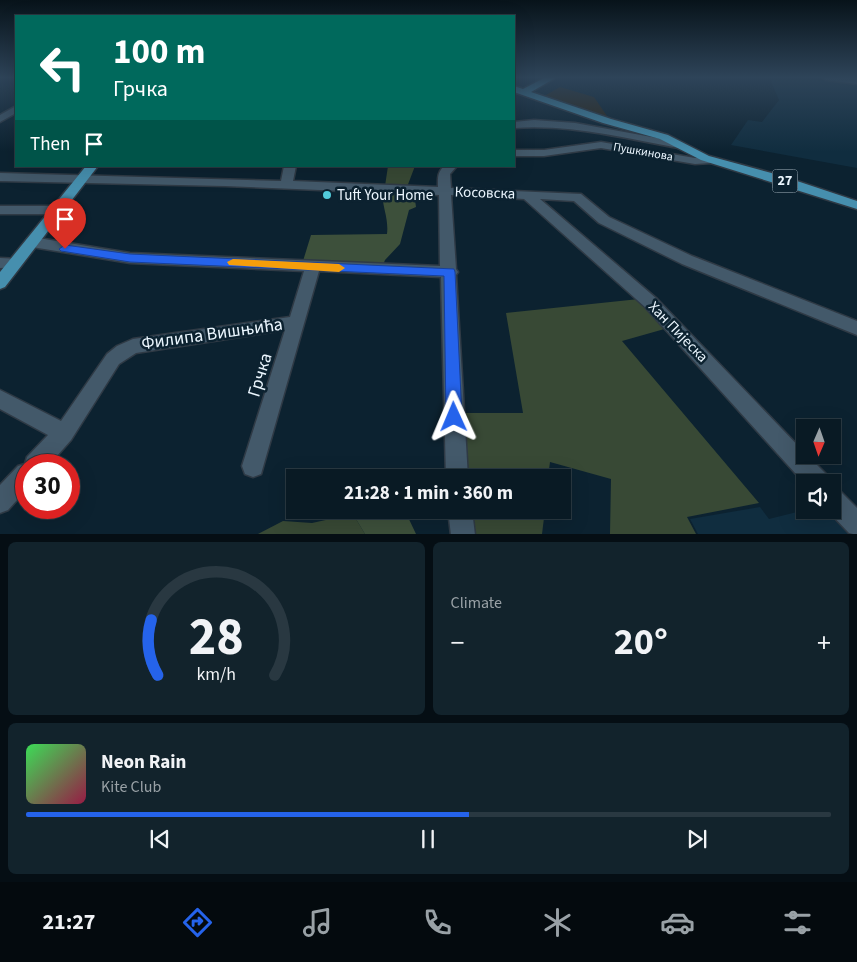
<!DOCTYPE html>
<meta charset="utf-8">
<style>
body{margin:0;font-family:"Source Sans 3",sans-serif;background:#12232c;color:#f1f3f6;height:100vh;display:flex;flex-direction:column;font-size:19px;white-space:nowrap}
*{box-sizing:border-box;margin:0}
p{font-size:16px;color:#99a1a6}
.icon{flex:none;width:28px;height:28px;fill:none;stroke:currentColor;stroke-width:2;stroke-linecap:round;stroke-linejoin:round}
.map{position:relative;height:534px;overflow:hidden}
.sheet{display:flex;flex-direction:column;gap:8px;padding:8px;background:#050e14;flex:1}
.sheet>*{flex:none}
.top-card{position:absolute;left:15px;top:15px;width:500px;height:152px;border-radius:0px;box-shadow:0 5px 20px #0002,0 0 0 1px #293841;background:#00695c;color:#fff;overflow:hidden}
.needle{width:32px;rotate:182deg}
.fabs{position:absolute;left:796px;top:419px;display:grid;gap:10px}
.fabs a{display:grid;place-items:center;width:45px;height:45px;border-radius:0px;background:#091a24;box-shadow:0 5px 20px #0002,0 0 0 1px #293841;font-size:25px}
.speed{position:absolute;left:15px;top:454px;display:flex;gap:10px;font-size:25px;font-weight:700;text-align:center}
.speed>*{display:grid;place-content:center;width:65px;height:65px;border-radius:50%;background:#091a24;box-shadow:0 5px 20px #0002,0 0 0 1px #293841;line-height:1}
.speed .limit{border:8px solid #d22;background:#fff;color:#111}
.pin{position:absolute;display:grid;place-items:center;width:42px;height:42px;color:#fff;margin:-51px -21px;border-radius:50% 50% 50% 0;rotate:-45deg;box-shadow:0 0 5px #0007}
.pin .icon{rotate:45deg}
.me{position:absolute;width:55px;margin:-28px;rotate:359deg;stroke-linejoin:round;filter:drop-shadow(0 0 4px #0008)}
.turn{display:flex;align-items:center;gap:18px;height:105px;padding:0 15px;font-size:22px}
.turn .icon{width:65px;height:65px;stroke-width:2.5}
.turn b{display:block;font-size:35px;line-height:42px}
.then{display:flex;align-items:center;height:48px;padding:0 15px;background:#0003;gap:10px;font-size:19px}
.big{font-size:38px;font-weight:700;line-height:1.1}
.sheet .tile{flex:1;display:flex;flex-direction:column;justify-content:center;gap:8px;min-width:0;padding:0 18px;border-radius:8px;background:#12232c}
.sheet .dial{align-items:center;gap:0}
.dial svg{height:130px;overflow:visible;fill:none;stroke:#293841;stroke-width:7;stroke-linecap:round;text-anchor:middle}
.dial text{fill:#f1f3f6;stroke:none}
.song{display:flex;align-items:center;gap:15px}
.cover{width:60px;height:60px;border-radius:8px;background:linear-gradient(135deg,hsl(130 70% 55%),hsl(340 70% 35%))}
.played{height:5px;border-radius:2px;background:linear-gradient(90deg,#2563eb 55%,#293841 55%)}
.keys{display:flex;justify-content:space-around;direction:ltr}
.heat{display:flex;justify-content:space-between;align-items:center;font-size:28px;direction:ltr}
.sheet .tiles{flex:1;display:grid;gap:8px;grid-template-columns:1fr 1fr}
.tile:last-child{grid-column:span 2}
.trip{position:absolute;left:286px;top:469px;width:285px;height:50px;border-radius:0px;background:#091a24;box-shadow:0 5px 20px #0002,0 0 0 1px #293841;font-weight:700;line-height:50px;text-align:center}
.tabs{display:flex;height:80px;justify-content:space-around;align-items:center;background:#040a0e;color:#99a1a6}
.tabs .icon{width:35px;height:35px}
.tabs .current{color:#2563eb}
.tabs b{font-size:22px;color:#f1f3f6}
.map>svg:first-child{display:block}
.commercial{fill:#2e2515}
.built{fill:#102d3f}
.green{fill:#384935}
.forest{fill:#3d503b}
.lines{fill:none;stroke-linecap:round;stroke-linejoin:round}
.minor-casing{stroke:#2f3a45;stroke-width:3}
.major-casing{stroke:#2f3a45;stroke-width:3}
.minor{fill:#43596a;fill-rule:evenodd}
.major{fill:#468fae;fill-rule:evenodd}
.route{fill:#2563eb;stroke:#184099}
.slow{fill:#f59e0b}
.poi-dot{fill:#52cbda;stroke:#0c2230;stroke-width:2}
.labels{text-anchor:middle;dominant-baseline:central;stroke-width:5;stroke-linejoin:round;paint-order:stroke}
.far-street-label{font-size:12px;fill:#ebf6fe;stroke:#0c2230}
.shield{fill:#0c2230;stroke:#a8b6c0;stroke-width:1}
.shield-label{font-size:14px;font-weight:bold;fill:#ebf6fe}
.street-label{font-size:15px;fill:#ebf6fe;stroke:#0c2230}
.poi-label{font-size:15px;fill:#ebf6fe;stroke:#0c2230;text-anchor:start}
.near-street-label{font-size:18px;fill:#ebf6fe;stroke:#0c2230}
</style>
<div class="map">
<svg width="857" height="535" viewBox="0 0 857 535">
<rect width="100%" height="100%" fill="#0c2230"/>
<!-- commercial -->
<path class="commercial" d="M560,87L594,97L607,116L615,124L531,95H546Z"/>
<!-- built -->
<path class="built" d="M769,77H799L857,85V168L731,145L748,120L762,122L779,100Z
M760,507L769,519L805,510H832L856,534H698L690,519Z"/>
<!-- green -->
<path class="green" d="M388,166H415L407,187L385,186Z
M639,299L668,328L622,341L759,503L687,517L696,534H610L611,479L550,462L548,477H465L462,413H523L506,313Z
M467,510H545L542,534H468Z
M353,514L365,534L256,535L283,521L312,523Z"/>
<!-- forest -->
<path class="forest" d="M383,192L414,193L416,207L409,210L400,244L385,260L383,265L303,261L311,235L387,234C389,217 381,205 383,192Z
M354,510H400L407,515L416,534H365L353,514Z"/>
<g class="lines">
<!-- minor casing -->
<g class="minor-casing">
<path id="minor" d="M822,77L857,78V84L826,80Z
M16,106V113L0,122V115Z
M534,120L575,123L679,142L684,145L679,148C623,138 571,124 514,128V122Z
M601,142L695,158L711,157L717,160L711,163L695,164L601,148L544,156H514V150H544Z
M284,166H296L293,181L438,187C438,178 437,173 444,166H457L450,174L451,188L581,194L609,217L692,256L857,321V335L682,264L599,223L574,201L540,199L657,299L805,453V455H807L826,474L829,482H805V484L645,307L524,199L451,195L456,269L458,272L456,275L468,478H446L441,277L319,271L261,474L253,477L245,474L242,466L285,330L136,353L119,364L71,440L49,465H26V490L8,510L0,513V485L18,466L25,464L27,457L48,435L0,409V390L61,421L107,354L117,346L133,339L290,317L304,271L130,263L32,247L27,245L25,242L27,239L32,237L130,253L440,266L439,195L225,186L0,181V173L281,181Z
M0,206H57L64,210L57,214H0Z
M0,258L20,259L22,263L20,267L0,268Z
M832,488L840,491L857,508V535L849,533L827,510H832Z
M448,510H472L475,535H451Z"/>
</g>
<!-- major casing -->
<g class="major-casing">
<path id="major" d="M546,77H557L531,92L611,119L668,135L709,156L779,175L857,201V209L701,160L660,139L603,123L514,92V86L523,89Z
M86,166H98L5,287L0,289V272Z"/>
</g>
<!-- minor -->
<use href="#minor" class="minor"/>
<!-- major -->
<use href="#major" class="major"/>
</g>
<!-- sky -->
<linearGradient id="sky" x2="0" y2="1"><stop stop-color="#07131a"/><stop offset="0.51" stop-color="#2e4459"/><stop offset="1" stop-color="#2e4459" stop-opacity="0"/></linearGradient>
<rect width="857" height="152" fill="url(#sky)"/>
<!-- route -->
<path class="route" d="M65,245L130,254L454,269L455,272L462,417L459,422L454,424L449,422L446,417L444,276L130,262L61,251L59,249Z"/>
<!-- slow -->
<path class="slow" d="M233,259L339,264L345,268L339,272L229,265L227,262Z"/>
<!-- markers -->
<circle class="poi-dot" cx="327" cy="195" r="5"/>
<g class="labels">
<!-- far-street labels -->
<g class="far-street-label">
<text transform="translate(643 152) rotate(10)">Пушкинова</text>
</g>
<!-- shield labels -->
<rect class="shield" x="772.5" y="169.5" width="25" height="23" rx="4"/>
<g class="shield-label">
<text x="785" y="181">27</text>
</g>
<!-- street labels -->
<g class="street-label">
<text transform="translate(485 193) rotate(2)">Косовска</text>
<text transform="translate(678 332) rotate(46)">Хан Пијеска</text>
</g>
<!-- poi labels -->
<g class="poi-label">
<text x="337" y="195">Tuft Your Home</text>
</g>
<!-- near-street labels -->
<g class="near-street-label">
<text transform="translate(212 334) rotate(-8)">Филипа Вишњића</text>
<text transform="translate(260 375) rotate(-73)">Грчка</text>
</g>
</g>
</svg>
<div class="fabs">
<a><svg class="needle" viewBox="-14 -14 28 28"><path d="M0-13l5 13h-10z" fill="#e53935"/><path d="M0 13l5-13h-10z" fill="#99a1a6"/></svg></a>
<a><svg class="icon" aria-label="sound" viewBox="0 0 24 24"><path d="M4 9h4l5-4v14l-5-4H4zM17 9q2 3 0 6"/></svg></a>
</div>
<div class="speed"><div class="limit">30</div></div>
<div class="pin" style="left:65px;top:249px;background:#d93025"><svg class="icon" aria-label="arrive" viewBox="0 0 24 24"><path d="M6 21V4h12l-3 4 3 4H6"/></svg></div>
<svg class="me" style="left:454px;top:417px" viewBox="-20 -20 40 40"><path d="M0-17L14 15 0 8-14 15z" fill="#2563eb" stroke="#fff" stroke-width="4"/></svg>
<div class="trip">21:28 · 1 min · 360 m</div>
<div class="top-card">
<div class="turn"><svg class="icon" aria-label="left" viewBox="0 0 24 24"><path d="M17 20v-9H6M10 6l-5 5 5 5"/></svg><div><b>100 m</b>Грчка</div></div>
<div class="then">Then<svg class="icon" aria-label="arrive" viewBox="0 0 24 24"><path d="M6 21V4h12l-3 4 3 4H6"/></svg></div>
</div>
</div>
<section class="sheet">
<div class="tiles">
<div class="tile dial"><svg viewBox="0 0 100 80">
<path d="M14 69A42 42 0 1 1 86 69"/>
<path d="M14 69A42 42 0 0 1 10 35" stroke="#2563eb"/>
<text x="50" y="56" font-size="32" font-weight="700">28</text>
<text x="50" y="72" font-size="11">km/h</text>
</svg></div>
<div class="tile"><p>Climate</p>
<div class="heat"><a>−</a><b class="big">20°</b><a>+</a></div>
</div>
<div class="tile">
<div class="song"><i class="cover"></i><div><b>Neon Rain</b><p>Kite Club</p></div></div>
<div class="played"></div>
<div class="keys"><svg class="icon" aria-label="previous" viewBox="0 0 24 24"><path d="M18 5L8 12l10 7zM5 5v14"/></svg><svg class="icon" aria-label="pause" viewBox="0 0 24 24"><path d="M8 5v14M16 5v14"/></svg><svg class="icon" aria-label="next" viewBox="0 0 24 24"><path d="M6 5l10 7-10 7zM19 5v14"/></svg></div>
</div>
</div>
</section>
<nav class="tabs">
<b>21:27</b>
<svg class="icon current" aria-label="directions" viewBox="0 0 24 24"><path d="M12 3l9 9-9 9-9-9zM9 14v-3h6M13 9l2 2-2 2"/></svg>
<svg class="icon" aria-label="music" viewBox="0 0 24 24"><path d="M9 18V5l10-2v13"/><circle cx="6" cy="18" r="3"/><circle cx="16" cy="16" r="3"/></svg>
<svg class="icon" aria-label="phone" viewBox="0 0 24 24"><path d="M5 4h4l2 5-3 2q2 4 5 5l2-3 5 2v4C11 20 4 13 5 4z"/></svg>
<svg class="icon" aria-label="climate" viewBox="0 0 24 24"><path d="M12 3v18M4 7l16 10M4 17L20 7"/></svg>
<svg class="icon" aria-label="car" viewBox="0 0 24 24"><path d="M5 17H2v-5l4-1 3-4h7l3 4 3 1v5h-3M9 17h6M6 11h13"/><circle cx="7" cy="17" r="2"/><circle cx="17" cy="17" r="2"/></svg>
<svg class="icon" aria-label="filters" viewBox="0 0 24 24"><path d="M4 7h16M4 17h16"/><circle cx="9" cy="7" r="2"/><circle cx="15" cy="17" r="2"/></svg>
</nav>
